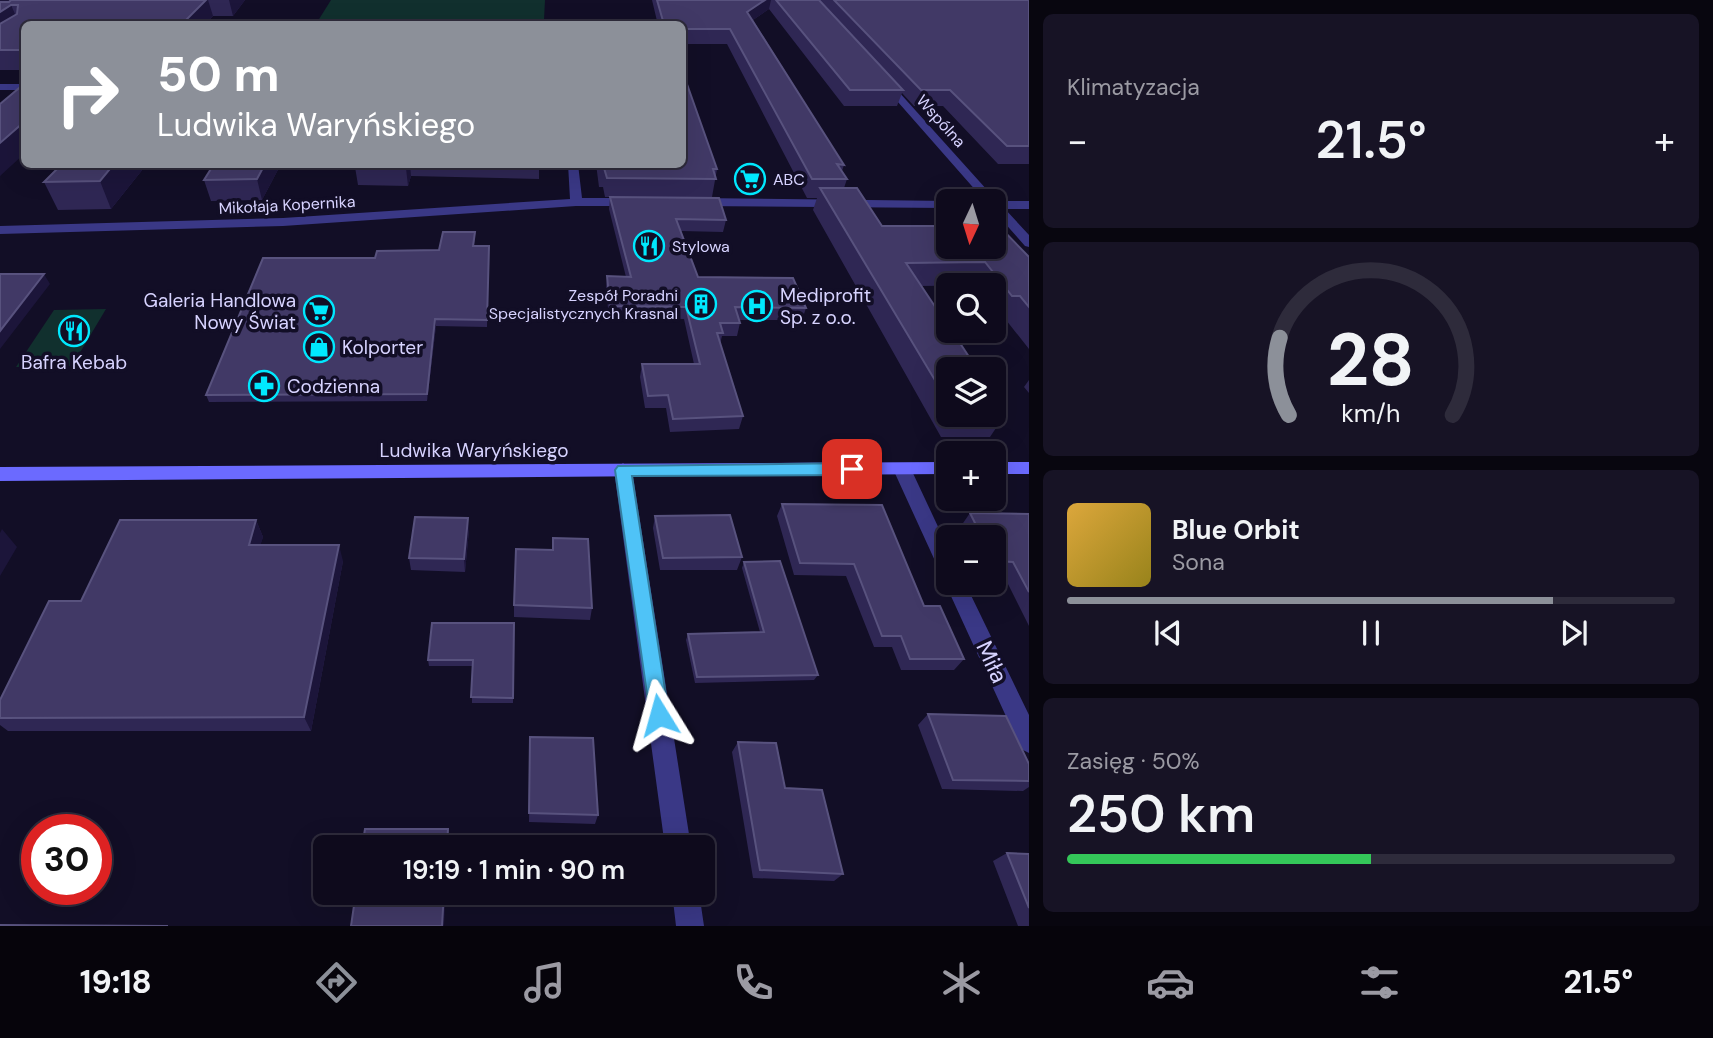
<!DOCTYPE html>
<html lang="pl">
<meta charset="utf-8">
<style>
body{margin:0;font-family:"DM Sans",sans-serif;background:#171325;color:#f1f3f6;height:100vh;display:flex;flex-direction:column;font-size:26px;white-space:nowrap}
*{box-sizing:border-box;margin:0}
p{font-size:23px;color:#9b9aa3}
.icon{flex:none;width:38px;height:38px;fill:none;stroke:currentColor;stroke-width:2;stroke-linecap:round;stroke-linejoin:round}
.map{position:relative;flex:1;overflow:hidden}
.sheet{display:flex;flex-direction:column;gap:14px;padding:14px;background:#08060f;width:684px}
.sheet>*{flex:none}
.hud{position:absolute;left:21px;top:21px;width:665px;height:147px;border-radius:10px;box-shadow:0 7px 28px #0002,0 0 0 2px #2e2b3b;background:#8c9099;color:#fff;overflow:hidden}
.needle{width:46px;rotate:184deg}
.buttons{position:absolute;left:936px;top:189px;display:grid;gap:14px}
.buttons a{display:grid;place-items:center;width:70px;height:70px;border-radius:10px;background:#0e0a1c;box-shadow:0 7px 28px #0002,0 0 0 2px #2e2b3b;font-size:35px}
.speed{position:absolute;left:21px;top:814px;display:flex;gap:14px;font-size:35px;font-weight:700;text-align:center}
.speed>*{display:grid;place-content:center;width:91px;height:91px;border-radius:50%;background:#0e0a1c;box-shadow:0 7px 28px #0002,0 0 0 2px #2e2b3b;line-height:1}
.speed .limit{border:10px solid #d22;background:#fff;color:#111}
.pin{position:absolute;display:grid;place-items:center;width:60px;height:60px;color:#fff;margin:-30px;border-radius:14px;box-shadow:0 4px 10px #0006}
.me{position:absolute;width:77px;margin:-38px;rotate:352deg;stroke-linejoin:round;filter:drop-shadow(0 0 5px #0008)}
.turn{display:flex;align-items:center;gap:24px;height:147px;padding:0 21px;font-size:32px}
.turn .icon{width:91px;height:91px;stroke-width:2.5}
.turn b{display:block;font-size:49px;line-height:60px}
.big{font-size:52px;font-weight:600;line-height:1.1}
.sheet .tile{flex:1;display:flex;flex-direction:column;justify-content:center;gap:10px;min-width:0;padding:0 24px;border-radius:10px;background:#171325}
.sheet .dial{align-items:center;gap:0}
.dial svg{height:182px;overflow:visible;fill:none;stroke:#2e2b3b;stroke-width:7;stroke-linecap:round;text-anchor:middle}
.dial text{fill:#f1f3f6;stroke:none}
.song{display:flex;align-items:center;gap:21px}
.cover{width:84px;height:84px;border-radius:10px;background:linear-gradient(135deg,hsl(40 70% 55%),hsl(50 70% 35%))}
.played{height:7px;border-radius:4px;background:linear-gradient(90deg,#8c9099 80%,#2e2b3b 80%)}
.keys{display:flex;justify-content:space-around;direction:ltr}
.heat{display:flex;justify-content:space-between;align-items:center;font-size:38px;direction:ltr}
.charge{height:10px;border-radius:5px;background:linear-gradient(90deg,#34c759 50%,#2e2b3b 0)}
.trip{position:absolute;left:313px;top:835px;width:402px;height:70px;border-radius:10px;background:#0e0a1c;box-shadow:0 7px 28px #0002,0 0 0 2px #2e2b3b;font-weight:600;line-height:70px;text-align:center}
.tab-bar{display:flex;height:112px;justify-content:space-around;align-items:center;background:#06040b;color:#9b9aa3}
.tab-bar .icon{width:49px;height:49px}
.tab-bar .selected{color:#8c9099}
.tab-bar b{font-size:32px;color:#f1f3f6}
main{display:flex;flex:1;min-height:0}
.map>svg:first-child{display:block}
.green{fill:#11302e}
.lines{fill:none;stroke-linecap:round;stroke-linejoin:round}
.minor{fill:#3a3886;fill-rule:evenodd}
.secondary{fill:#6b6aff;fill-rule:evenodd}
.wall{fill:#2f2754}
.shaded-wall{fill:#1c153a}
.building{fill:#413966;stroke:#58527e;stroke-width:2}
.route{fill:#4fc3f7;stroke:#337fa1;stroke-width:2}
.labels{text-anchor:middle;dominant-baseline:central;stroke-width:7;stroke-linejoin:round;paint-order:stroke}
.far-street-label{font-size:16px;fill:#d7d3ff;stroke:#120e26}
.far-poi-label{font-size:16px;fill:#d7d3ff;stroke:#120e26;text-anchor:start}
.poi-label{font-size:19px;fill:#d7d3ff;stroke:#120e26;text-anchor:start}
.street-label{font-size:19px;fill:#d7d3ff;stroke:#120e26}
.near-street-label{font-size:23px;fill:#d7d3ff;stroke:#120e26}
</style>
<main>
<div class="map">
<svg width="1029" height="926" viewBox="0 0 1029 926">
<rect width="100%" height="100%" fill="#120e26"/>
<!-- green -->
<path class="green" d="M331,0H545L544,20L551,24H316Z
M106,309L72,366L16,367L54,310Z"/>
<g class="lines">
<!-- minor -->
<path class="minor" d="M883,81H889L997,201H1029V209H1005L1029,235V247L1025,246L994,211V201H985L883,85Z
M0,84H24V90H0Z
M568,164H578L582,198H634L640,202L634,206H576L283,226L0,234V226L283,218L570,199Z
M693,200L697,198L951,201H948V208L697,206L691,202Z
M623,463L632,470L691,847H665L614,470Z
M902,463L911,469L948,548V576L941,574L893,469Z
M948,577V583H965L1029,715V753L1021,749L945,583Z
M672,892H699L704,926H676Z"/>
<!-- secondary -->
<path class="secondary" d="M948,462V474L0,481V467Z
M994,462H1029V474H994Z"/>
</g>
<!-- wall -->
<path class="wall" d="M0,0H245L233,16H213L205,24H24V70H0Z
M652,0H1029V164H998L943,106H914L902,93L897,106H844L769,9L753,20L844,165L842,171L847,179L844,188L882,226L1029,257V349L1006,320H998L994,314V285L921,286L948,369V415H994V395L1006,413L990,437H941L813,210L817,198H807L727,44H682V24H586V21H657Z
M62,164H147L111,209L58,210L44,182Z
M281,164L262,200L211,201L204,180Z
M356,164H539V179L411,176L408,186L358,185L355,167Z
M596,164H682L717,169L712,197H605L603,187H599Z
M610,197L726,220L723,232L681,231L698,277L806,308L802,320H739L740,323L737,336H722L720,344L743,416L739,429L670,432L666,408H645L640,377L642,364H694L684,319L609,318L606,289L607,276L626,277L609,209Z
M475,232L474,246H489L487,327L436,326L427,401L209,402L206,395L375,258L439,250Z
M1029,380V393L1024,387Z
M782,504L924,606L964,659L954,670H901L892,647H874L846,576L794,575L777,516Z
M970,513L1029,514V626L1003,574H994V537H967L961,526Z
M655,516L742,557L737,570H660L653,528Z
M256,520L263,537L260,545L343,561L311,731H8L0,725V700L81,601Z
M469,530L465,572L411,570L409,558Z
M553,538L592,608L590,620L514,617V605L553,550Z
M744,562L818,675L814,680L695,683L686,640L688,634L760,632L742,568Z
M514,623L513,703H472V666H429L428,660Z
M928,714L1029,764V787L1023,791L942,789L918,725Z
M530,737L598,815L595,824L529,822Z
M738,742L785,788L843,874L834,881L753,878L732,752Z
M1007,853L1029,854V926H1018L993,861Z"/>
<!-- shaded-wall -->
<path class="shaded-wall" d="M0,0H26L11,5L19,23L0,37Z
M206,0H208L213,16L205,24H182Z
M229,0H245L233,16Z
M765,0H771L769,9L744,26L747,12Z
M24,122V154L0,176V143Z
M114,164H147L111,209L100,181Z
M265,164H281L262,200L257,179Z
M407,164H410L411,176L408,186L406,168Z
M44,274L50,284L0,349V331Z
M435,319L436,326L427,401V394Z
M468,518L469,530L465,572L464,559Z
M256,520L263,537L256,560L249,545Z
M2,529L17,547L0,576V533Z
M339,545L343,561L311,731L304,717Z
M448,829L450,838L449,847H447Z
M444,892H446L444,926H442Z"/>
<!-- building -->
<path class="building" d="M11,0H206L182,24H24V50H0V24L17,14L18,5H11L0,12V2H9Z
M657,0H765L747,12L844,165L837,164L847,179H812L730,29H682V24H586V21H663Z
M776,0H819L903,90H850Z
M834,0H1029V146H1007L950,90H921Z
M682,70L717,169H713L716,179L607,178L604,168H601L600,164H682Z
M24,84V122L0,143V104Z
M62,164H114L100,181L44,182Z
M214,164H265L257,179L204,180Z
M356,164H407L406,168L355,167Z
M820,188H857L882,226H948V247H994V225H998L1029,257V307L1020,296H1012L985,262L906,263L948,326V331H952L977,369H948V402Z
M610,197L719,198L726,220L676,219L698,277L793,278L806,308L735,307L740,323H720L723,333H717L743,416L673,419L668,395L648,396L642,364H700L686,307L610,306L607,276L631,277Z
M443,232H475L473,246H489L487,320L435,319L427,394L206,395L263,258H375L377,251L439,250Z
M0,274H44L0,331Z
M994,395L1006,413H994Z
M782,504L882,505L924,606H940L964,659H910L901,636H882L854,564L800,563Z
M970,513L1029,514V592L1013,562L995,561L994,559V537H982Z
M730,515L742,557L663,558L655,516Z
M415,517L468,518L464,559L409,558Z
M120,520H256L249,545H339L304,717L0,718V700L49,601H81Z
M553,538L588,539L592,608L514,605L516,549L553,550Z
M780,561L818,675L697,677L688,634L764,632L744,562Z
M432,623H514L513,698L471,697L473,660H428Z
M928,714L1006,716L1029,764V781L953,780Z
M530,737L593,738L598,815L529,813Z
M738,742L776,743L785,788L822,790L843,874L760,870Z
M365,829H448L447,847H362Z
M1007,853L1029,854V908Z
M356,892H444L442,926H351Z
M0,925L168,926H0Z"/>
<!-- route -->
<path class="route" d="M852,463L860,469L852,475L632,476L669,715L666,722L659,725L651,722L615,470L618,466Z"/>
<!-- icons -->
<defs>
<g id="supermarket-ring" transform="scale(1.575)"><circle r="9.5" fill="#120e26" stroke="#00e8fe" stroke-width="1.5"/><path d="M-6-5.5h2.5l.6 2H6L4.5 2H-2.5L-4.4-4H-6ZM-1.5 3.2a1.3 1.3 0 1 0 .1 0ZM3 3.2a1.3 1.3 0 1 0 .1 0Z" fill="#00e8fe"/></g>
<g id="restaurant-ring" transform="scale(1.575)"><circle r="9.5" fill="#120e26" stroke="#00e8fe" stroke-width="1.5"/><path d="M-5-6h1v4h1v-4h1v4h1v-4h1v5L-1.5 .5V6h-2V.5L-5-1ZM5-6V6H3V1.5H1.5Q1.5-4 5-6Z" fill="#00e8fe"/></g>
<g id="building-ring" transform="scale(1.575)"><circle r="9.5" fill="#120e26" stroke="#00e8fe" stroke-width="1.5"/><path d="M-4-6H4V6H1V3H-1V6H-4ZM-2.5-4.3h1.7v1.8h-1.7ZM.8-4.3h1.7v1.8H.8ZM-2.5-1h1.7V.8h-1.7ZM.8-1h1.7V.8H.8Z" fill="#00e8fe"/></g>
<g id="hospital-ring" transform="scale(1.575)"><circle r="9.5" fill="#120e26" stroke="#00e8fe" stroke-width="1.5"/><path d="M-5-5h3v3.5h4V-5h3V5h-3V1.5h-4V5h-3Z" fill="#00e8fe"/></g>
<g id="shop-ring" transform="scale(1.575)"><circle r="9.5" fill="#120e26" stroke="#00e8fe" stroke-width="1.5"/><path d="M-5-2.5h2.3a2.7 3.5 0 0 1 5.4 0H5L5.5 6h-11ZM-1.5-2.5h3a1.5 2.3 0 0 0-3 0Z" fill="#00e8fe"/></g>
<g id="pharmacy-ring" transform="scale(1.575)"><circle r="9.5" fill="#120e26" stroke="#00e8fe" stroke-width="1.5"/><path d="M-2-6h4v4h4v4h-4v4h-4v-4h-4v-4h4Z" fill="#00e8fe"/></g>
</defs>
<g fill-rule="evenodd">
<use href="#supermarket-ring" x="750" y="179"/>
<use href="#restaurant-ring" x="649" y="246"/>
<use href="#building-ring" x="701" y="304"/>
<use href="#hospital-ring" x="757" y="306"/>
<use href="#supermarket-ring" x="319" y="311"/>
<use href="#restaurant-ring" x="74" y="331"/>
<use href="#shop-ring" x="319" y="347"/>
<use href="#pharmacy-ring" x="264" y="386"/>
</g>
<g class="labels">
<!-- far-street labels -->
<g class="far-street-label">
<text transform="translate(941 121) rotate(48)">Wspólna</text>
<text transform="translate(287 205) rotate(-3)">Mikołaja Kopernika</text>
</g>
<!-- far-poi labels -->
<g class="far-poi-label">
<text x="773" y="179">ABC</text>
<text x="672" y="246">Stylowa</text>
<text x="678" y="295" text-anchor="end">Zespół Poradni<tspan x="678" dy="18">Specjalistycznych Krasnal</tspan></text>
</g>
<!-- poi labels -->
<g class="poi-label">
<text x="780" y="295">Mediprofit<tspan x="780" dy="22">Sp. z o.o.</tspan></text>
<text x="296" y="300" text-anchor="end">Galeria Handlowa<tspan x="296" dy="22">Nowy Świat</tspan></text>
<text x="342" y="347">Kolporter</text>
<text x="74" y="362" text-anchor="middle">Bafra Kebab</text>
<text x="287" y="386">Codzienna</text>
</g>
<!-- street labels -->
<g class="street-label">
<text x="474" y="450">Ludwika Waryńskiego</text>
</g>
<!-- near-street labels -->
<g class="near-street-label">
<text transform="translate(992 662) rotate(65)">Miła</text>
</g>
</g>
</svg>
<div class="buttons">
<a><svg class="needle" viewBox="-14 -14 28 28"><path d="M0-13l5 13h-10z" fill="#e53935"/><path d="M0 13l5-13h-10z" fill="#9b9aa3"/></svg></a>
<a><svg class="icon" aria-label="search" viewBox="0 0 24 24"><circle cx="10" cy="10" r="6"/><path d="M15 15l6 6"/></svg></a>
<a><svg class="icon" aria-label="layers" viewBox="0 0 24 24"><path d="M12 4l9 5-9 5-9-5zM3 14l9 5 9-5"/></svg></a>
<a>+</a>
<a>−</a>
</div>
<div class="speed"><div class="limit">30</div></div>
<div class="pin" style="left:852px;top:469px;background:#d93025"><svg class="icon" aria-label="arrive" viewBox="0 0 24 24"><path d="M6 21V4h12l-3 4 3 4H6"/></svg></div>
<svg class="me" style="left:659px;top:715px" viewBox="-20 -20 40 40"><path d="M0-17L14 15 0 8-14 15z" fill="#4fc3f7" stroke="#fff" stroke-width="4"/></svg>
<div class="trip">19:19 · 1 min · 90 m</div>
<div class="hud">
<div class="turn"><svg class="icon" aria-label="right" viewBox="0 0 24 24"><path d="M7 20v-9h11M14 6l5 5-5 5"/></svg><div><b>50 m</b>Ludwika Waryńskiego</div></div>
</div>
</div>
<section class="sheet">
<div class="tile"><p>Klimatyzacja</p>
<div class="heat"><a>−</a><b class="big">21.5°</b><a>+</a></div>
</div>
<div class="tile dial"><svg viewBox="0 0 100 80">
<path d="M14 69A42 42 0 1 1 86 69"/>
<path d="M14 69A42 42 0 0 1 10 35" stroke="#8c9099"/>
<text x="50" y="56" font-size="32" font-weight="700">28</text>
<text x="50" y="72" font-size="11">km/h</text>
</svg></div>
<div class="tile">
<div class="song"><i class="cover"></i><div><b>Blue Orbit</b><p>Sona</p></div></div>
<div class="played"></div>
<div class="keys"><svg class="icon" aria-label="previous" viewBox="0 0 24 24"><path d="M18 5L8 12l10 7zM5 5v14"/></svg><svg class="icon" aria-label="pause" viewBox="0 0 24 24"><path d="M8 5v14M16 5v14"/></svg><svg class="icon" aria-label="next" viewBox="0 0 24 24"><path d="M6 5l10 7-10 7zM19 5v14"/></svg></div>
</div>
<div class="tile"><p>Zasięg · 50%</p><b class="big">250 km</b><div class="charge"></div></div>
</section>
</main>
<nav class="tab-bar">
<b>19:18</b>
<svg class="icon selected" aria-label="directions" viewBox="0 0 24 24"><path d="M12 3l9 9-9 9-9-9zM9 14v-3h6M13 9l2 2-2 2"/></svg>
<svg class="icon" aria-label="music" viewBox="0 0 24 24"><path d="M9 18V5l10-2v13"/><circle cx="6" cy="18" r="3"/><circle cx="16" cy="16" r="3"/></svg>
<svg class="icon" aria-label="phone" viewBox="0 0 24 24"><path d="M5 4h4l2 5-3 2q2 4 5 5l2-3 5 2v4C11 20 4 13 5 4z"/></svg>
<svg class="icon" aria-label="climate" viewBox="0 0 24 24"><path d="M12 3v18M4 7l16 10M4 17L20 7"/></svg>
<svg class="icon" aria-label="car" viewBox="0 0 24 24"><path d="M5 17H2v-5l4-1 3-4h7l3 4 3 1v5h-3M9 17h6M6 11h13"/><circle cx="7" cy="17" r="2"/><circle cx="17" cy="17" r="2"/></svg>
<svg class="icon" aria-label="filters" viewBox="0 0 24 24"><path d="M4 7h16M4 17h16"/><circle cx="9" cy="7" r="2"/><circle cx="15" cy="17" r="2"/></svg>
<b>21.5°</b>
</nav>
